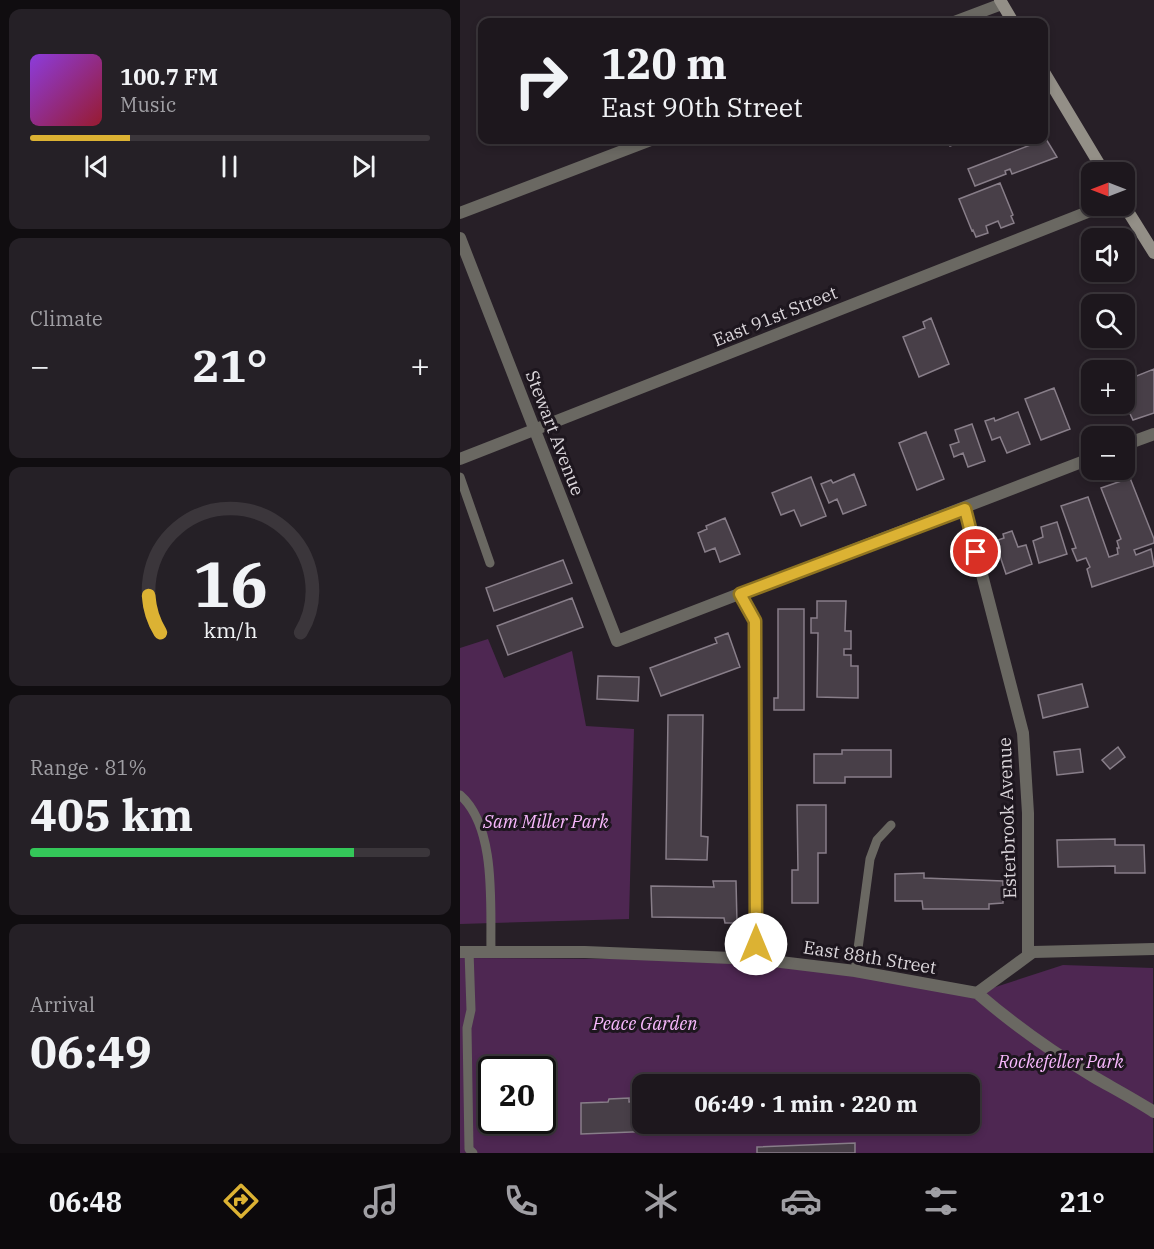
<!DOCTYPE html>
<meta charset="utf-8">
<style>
body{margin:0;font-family:"IBM Plex Serif",serif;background:#252026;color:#f1f3f6;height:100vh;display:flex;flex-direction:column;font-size:22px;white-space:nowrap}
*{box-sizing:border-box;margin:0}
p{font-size:20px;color:#a09fa4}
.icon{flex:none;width:33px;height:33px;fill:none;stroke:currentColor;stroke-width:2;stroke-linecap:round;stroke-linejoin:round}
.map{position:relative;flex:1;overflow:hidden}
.panel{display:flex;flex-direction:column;gap:9px;padding:9px;background:#100d10;width:460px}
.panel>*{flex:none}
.guide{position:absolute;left:18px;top:18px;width:570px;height:126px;border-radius:12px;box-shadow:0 3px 9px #0003,0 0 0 2px #3b363b;background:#1d171d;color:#f1f3f6;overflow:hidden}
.needle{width:39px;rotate:270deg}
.buttons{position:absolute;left:621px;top:162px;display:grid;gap:12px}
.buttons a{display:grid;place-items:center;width:54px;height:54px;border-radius:12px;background:#1d171d;box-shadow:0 3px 9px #0003,0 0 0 2px #3b363b;font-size:30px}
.speed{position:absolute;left:18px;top:1056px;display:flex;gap:12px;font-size:30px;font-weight:700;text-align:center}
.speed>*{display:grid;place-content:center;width:78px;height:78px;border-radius:50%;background:#1d171d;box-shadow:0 3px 9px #0003,0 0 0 2px #3b363b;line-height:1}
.speed .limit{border:3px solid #111;border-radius:9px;background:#fff;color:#111}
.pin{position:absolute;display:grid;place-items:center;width:51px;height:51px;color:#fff;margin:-26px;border:3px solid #fff;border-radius:50%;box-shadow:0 2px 6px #0007}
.me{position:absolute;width:66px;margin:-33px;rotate:0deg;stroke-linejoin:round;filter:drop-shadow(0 0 4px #0008)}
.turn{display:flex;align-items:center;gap:21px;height:126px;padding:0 24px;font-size:27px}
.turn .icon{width:78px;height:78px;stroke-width:2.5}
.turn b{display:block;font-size:42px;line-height:51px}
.big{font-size:45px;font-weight:800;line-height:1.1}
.panel .card{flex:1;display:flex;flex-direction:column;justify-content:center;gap:9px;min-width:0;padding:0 21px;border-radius:12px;background:#252026}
.panel .dial{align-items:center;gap:0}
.dial svg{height:156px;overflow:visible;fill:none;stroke:#3b363b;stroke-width:7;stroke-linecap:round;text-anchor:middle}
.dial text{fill:#f1f3f6;stroke:none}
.song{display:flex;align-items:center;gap:18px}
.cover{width:72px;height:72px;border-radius:9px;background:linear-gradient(135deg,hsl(270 70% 55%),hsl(350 70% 35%))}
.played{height:6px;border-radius:3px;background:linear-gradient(90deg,#dcb233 25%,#3b363b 25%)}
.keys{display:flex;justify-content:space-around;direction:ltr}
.heat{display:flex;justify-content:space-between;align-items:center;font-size:33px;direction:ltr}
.charge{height:9px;border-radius:4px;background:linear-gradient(90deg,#34c759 81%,#3b363b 0)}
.trip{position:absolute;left:172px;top:1074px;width:348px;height:60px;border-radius:12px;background:#1d171d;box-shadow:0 3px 9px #0003,0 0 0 2px #3b363b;font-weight:800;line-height:60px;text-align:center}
.dock{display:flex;height:96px;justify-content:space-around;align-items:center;background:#0c090c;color:#a09fa4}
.dock .icon{width:42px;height:42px}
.dock .selected{color:#dcb233}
.dock b{font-size:27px;color:#f1f3f6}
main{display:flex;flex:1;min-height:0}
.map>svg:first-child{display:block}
.green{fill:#4e2752;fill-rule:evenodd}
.building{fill:#483f48;stroke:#887e89;stroke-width:1.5}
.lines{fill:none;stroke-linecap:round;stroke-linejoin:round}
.lane{stroke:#6a6862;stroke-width:9}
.street{stroke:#6a6862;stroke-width:12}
.secondary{stroke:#938f87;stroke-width:12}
.route-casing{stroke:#8f7421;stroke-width:15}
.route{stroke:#dcb233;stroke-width:10}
.labels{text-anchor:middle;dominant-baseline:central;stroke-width:6;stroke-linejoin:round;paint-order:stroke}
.street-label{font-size:18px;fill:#dbd6db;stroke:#1d161e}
.park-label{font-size:18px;font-style:italic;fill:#f8b8fd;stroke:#1d161e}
</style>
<main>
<section class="panel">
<div class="card">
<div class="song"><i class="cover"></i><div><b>100.7 FM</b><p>Music</p></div></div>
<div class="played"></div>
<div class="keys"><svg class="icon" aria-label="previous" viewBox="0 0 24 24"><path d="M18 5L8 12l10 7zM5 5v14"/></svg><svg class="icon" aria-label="pause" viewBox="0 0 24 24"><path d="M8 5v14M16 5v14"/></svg><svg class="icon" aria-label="next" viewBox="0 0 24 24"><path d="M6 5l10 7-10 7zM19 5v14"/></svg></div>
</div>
<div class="card"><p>Climate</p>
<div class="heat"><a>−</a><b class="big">21°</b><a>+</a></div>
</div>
<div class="card dial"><svg viewBox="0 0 100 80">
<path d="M14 69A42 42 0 1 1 86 69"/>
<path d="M14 69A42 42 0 0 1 8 50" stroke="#dcb233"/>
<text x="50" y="56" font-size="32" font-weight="700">16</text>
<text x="50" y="72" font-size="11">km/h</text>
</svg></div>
<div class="card"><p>Range · 81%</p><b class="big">405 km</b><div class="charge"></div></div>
<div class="card"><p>Arrival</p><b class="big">06:49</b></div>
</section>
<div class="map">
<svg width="694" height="1153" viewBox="0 0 694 1153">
<rect width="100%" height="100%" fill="#271f27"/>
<!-- green -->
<path class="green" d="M28,639L44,678L112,651L126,726L174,729L169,919L0,924V648Z
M0,958L307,960L517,993L603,965L693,968V1153H0ZM32,1070H82V1120H32ZM183,1084H510V1124H183Z"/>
<!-- building -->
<path class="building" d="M586,139L597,157L552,174L550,169L545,171L546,174L515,186L508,169Z
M487,140H506L490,146Z
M540,183L553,215L551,216L554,223L541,228L538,221L526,226L528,233L516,237L513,230L512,231L499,199Z
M471,318L489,364L459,377L443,337L465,328L463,322Z
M694,369V413L673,420L664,401V381Z
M594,388L610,429L581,440L565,399Z
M558,412L570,444L547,453L540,437L532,440L525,421L534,418L535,421Z
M512,424L525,461L508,467L503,453L494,457L490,445L499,442L495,430Z
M466,432L484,479L457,490L439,443Z
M394,474L406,505L383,514L377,499L369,503L361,484L371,480L373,483Z
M351,477L366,516L341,526L334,510L321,515L312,493Z
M670,478L694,539V543L674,550L676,555L691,549L694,566L632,587L627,569L630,567L626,558L617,561L612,549L616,548L601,506L628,497L649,557L658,554L657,548H659L657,541L661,539L641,488Z
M265,518L280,554L260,562L255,548L245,552L238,533L247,529L246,526Z
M597,522L607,554L579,563L573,541L583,537L581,527Z
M552,531L558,547L566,545L572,564L546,574L535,541L544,538L543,534Z
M103,560L112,583L34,611L26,588Z
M112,598L123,627L48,655L37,626Z
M357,601H386L385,631H391V649H384V655H391V666H398V698L357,697L358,633H351V618H357Z
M318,609H344V710H314V698H318Z
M268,633L280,667L201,696L190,668L257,643L255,638Z
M138,676L179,677L178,701L137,699Z
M622,684L628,707L583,718L578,695Z
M208,715H243L241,836L248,837L247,860L206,859Z
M658,747L665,757L650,769L642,760Z
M620,749L623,772L597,775L594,752Z
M382,750H431V777H385V783H354V754H382Z
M337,805H366V853H358V903H332V870H338Z
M655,839V845H684L685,873H655V866L598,867L597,840Z
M464,873V878L543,881V903L529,904V909H463L462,901H435V874Z
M253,881H276L277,923H265L264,918L192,917L191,886L254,887Z
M67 1062a6 6 0 1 1 12 0a6 6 0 1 1-12 0Z
M169,1098V1102L183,1101V1124H223V1130L121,1134V1103L148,1102L149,1099Z
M395,1143V1153H297V1147Z"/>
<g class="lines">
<!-- lane -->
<path class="lane" d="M0,477L30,563
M280,594L295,621L296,959
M0,795C37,827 30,907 31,951
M9,951L11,1010L7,1028L9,1149L13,1153
M395,971L410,859L417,840L431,825"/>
<!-- street -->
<path class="street" d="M494,22L542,4
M0,213L191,140
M0,238L157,641L632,458
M664,445L694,434
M0,459L643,206
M505,509L563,733L568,813V954
M0,952H125L296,959L395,971L517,993L573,952L694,949
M517,993C553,1024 592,1052 634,1077C653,1088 674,1099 694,1112"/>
<!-- secondary -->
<path class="secondary" d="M540,0L553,22
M584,72L644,172
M664,205L694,253"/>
</g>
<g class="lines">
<!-- route casing -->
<g class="route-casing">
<path id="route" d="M296,944L295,621L280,594L505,509L516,552"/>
</g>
<!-- route -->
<use href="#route" class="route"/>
</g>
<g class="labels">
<!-- street labels -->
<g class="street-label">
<text transform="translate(315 316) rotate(-22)">East 91st Street</text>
<text transform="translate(95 433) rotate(69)">Stewart Avenue</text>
<text transform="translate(547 818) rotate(-92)">Esterbrook Avenue</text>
<text transform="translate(410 957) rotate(9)">East 88th Street</text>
</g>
<!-- park labels -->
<g class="park-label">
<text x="86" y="821">Sam Miller Park</text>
<text x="185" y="1023">Peace Garden</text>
<text x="601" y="1061">Rockefeller Park</text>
</g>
</g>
</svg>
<div class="buttons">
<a><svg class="needle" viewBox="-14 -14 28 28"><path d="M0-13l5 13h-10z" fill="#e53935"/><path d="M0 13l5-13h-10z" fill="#a09fa4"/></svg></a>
<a><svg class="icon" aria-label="sound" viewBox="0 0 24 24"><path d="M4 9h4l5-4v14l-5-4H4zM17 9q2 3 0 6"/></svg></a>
<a><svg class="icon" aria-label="search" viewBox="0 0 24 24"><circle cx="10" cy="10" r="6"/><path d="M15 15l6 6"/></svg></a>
<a>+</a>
<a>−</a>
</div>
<div class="speed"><div class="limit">20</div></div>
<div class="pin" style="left:516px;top:552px;background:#d93025"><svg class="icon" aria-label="arrive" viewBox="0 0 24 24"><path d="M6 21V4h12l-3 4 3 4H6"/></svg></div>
<svg class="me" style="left:296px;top:944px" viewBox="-20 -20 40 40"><circle r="19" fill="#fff"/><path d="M0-13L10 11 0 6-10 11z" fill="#dcb233"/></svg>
<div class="trip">06:49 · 1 min · 220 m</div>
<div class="guide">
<div class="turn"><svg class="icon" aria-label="right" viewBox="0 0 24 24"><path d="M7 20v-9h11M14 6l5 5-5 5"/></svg><div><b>120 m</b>East 90th Street</div></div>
</div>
</div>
</main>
<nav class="dock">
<b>06:48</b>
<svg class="icon selected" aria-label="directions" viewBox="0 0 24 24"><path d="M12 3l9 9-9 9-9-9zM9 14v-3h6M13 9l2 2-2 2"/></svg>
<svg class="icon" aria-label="music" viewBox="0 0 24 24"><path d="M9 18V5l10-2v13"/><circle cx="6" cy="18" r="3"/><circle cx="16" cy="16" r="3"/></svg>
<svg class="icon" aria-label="phone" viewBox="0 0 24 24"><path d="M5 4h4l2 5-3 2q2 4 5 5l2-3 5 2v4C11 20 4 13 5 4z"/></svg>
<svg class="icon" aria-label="climate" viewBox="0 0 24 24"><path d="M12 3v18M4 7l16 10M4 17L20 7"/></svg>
<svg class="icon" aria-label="car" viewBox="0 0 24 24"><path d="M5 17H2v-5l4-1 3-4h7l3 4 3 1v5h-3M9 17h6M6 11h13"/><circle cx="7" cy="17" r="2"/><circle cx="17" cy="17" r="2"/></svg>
<svg class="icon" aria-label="filters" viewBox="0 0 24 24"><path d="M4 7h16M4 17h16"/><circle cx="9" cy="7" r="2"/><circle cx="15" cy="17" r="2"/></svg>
<b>21°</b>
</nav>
